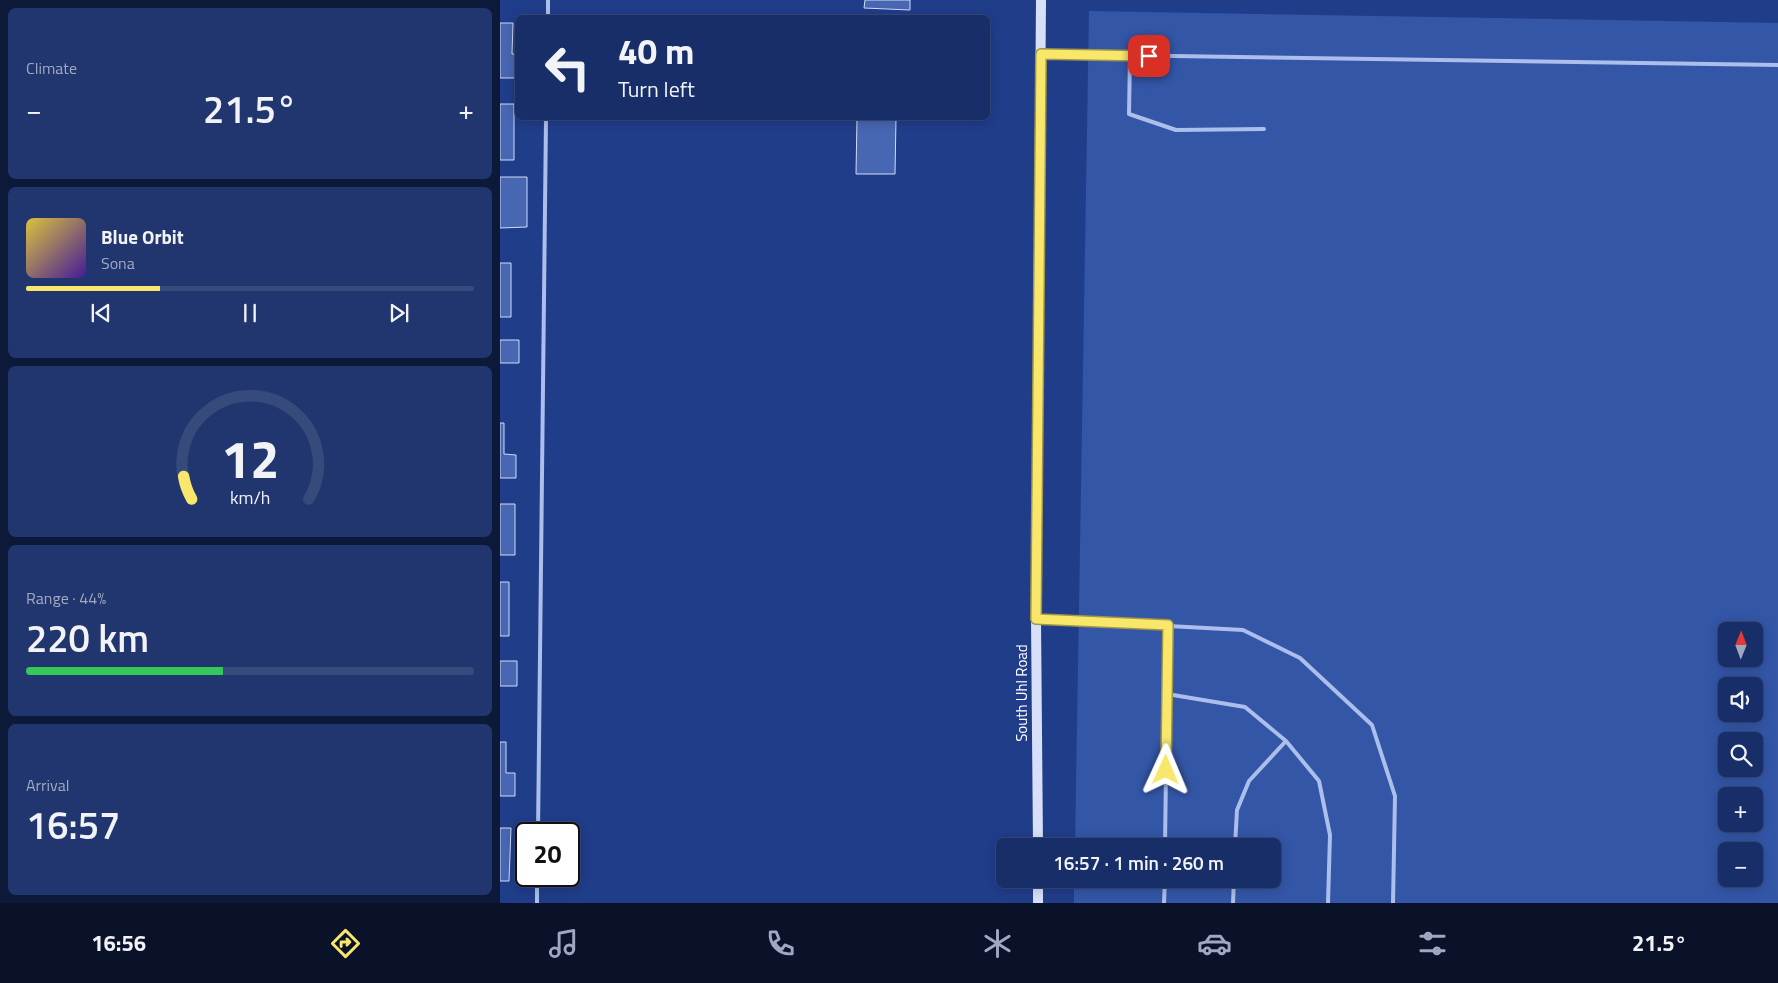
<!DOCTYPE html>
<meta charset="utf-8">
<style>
body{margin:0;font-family:"Titillium Web",sans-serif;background:#21366e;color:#f1f3f6;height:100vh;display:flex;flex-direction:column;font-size:19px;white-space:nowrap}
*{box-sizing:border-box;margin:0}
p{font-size:16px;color:#9fa8c0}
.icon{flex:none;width:28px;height:28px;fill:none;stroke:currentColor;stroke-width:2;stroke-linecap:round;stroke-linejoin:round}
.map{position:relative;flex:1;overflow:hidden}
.sheet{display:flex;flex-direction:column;gap:8px;padding:8px;background:#0d1939;width:500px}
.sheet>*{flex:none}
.guide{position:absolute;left:15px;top:15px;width:475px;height:105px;border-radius:8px;box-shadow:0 2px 12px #0003,0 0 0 1px #364a7c;background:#182e68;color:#f1f3f6;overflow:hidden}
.needle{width:32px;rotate:1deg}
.buttons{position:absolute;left:1218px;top:622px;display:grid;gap:10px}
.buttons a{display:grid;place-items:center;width:45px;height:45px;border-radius:8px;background:#182e68;box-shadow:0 2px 12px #0003,0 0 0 1px #364a7c;font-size:25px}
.speed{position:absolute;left:15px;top:822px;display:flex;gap:10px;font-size:25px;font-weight:700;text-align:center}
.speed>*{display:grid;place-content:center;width:65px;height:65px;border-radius:50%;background:#182e68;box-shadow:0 2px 12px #0003,0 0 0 1px #364a7c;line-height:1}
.speed .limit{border:2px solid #111;border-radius:8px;background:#fff;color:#111}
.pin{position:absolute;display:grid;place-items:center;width:42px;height:42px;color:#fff;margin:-21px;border-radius:10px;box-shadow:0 2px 8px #0006}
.me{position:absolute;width:55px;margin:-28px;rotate:1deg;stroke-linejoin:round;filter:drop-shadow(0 0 4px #0008)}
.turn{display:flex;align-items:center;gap:18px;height:105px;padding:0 20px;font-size:22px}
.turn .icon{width:65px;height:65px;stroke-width:2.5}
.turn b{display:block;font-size:35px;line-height:42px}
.big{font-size:38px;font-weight:600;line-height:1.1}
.sheet .card{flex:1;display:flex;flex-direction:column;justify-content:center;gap:8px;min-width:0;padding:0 18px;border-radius:8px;background:#21366e}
.sheet .dial{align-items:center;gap:0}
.dial svg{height:130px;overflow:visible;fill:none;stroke:#364a7c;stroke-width:7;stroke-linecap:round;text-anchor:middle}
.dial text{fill:#f1f3f6;stroke:none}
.song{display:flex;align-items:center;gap:15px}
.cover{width:60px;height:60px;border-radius:8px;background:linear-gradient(135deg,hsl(50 70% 55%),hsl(260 70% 35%))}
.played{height:5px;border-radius:2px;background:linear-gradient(90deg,#f9e76c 30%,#364a7c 30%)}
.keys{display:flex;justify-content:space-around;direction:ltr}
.heat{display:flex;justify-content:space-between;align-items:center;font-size:28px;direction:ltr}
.charge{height:8px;border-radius:4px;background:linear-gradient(90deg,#34c759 44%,#364a7c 0)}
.trip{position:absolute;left:496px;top:838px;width:285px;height:50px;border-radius:8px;background:#182e68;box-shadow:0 2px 12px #0003,0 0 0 1px #364a7c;font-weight:600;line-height:50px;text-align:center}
.menu{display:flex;height:80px;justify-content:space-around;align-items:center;background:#0a122a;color:#9fa8c0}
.menu .icon{width:35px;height:35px}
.menu .active{color:#f9e76c}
.menu b{font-size:22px;color:#f1f3f6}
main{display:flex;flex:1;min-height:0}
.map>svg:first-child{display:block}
.green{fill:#3356a7;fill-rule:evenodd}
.building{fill:#4867b2;stroke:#d1dcf8}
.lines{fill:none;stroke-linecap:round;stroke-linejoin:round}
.service{stroke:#acbeeb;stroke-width:4}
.secondary{stroke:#d7e0f8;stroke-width:10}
.route-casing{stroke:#a29646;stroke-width:12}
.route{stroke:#f9e76c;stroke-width:9}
.labels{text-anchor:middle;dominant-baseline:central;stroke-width:4;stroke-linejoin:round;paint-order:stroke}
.street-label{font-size:15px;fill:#fff;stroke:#203d8a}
</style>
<main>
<section class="sheet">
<div class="card"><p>Climate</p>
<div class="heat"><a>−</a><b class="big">21.5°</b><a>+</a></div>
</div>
<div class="card">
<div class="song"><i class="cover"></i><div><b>Blue Orbit</b><p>Sona</p></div></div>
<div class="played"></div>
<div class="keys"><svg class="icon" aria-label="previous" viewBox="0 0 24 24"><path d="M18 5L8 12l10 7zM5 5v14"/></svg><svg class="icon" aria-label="pause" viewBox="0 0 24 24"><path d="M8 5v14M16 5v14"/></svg><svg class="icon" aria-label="next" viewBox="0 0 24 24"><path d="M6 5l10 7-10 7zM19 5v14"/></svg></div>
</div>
<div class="card dial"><svg viewBox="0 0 100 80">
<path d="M14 69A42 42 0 1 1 86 69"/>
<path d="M14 69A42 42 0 0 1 9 55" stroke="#f9e76c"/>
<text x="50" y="56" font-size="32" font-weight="700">12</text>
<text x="50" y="72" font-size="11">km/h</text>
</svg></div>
<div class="card"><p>Range · 44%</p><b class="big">220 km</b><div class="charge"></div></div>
<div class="card"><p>Arrival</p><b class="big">16:57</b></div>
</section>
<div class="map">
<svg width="1278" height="903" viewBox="0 0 1278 903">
<rect width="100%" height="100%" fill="#203d8a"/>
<!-- green -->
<path class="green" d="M589,11L1278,23V903H574V879H772V846H575ZM1226,631H1254V659H1226ZM1226,686H1254V714H1226ZM1226,741H1254V769H1226ZM1226,796H1254V824H1226ZM1226,851H1254V879H1226Z"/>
<!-- building -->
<path class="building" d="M365,0H410V10L364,8Z
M0,23H13L12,54H18V78H0Z
M0,104H14V160H0Z
M357,118H396L395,174H356Z
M0,177H27V227L0,228Z
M0,263H11V317H0Z
M0,340H19V363H0Z
M0,423H4V454L16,455V478H0Z
M0,504H15V555H0Z
M0,582H9V636H0Z
M0,661H17V686H0Z
M0,742H6V773H15V796H0Z
M0,828H11L9,881H0Z"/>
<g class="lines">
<!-- service -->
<path class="service" d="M48,18V0
M541,54L1278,65
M630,55L629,114L676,130L764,129
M538,619L743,630L800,658L872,725L895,796L893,903
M667,694L745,707L786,741L819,781L830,835L828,903
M38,834L46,118
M665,846L668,625
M735,846L737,810L749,781L786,741
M37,903V876
M664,903L665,879
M733,903L734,879"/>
<!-- secondary -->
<path class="secondary" d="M538,846L536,619L541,0
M538,879V903"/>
</g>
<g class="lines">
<!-- route casing -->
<g class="route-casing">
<path id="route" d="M649,56L541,54L536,619L668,625L666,770"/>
</g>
<!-- route -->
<use href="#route" class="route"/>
</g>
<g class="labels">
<!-- street labels -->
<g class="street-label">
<text transform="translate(521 693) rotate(-90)">South Uhl Road</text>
</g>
</g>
</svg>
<div class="buttons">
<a><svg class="needle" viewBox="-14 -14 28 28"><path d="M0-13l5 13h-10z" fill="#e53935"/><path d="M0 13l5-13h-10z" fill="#9fa8c0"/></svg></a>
<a><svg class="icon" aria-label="sound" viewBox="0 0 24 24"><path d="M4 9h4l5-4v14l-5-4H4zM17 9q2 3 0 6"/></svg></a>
<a><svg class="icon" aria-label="search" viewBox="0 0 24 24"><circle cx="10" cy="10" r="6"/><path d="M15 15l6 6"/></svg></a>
<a>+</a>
<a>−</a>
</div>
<div class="speed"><div class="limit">20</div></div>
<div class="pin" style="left:649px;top:56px;background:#d93025"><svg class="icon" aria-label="arrive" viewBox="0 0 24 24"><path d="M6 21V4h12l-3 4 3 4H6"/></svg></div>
<svg class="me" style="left:666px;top:770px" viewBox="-20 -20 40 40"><path d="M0-17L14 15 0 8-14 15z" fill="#f9e76c" stroke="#fff" stroke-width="4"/></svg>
<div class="trip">16:57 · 1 min · 260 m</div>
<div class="guide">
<div class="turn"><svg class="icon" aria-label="left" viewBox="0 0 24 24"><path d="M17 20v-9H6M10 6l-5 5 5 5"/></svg><div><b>40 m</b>Turn left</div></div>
</div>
</div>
</main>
<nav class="menu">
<b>16:56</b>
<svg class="icon active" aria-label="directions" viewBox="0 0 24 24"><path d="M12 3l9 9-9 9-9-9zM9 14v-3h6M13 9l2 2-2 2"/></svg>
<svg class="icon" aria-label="music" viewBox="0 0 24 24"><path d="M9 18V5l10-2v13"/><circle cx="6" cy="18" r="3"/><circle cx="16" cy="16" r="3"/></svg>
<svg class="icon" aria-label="phone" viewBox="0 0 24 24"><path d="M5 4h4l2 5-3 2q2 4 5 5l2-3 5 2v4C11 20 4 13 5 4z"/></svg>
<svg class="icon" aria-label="climate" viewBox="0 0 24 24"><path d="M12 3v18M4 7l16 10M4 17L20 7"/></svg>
<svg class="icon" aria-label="car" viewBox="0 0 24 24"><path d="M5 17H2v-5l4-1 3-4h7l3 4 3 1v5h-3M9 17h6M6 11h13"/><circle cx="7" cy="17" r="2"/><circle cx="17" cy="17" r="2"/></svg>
<svg class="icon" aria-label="filters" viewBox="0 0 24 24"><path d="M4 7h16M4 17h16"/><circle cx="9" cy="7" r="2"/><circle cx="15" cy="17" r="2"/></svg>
<b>21.5°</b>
</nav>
